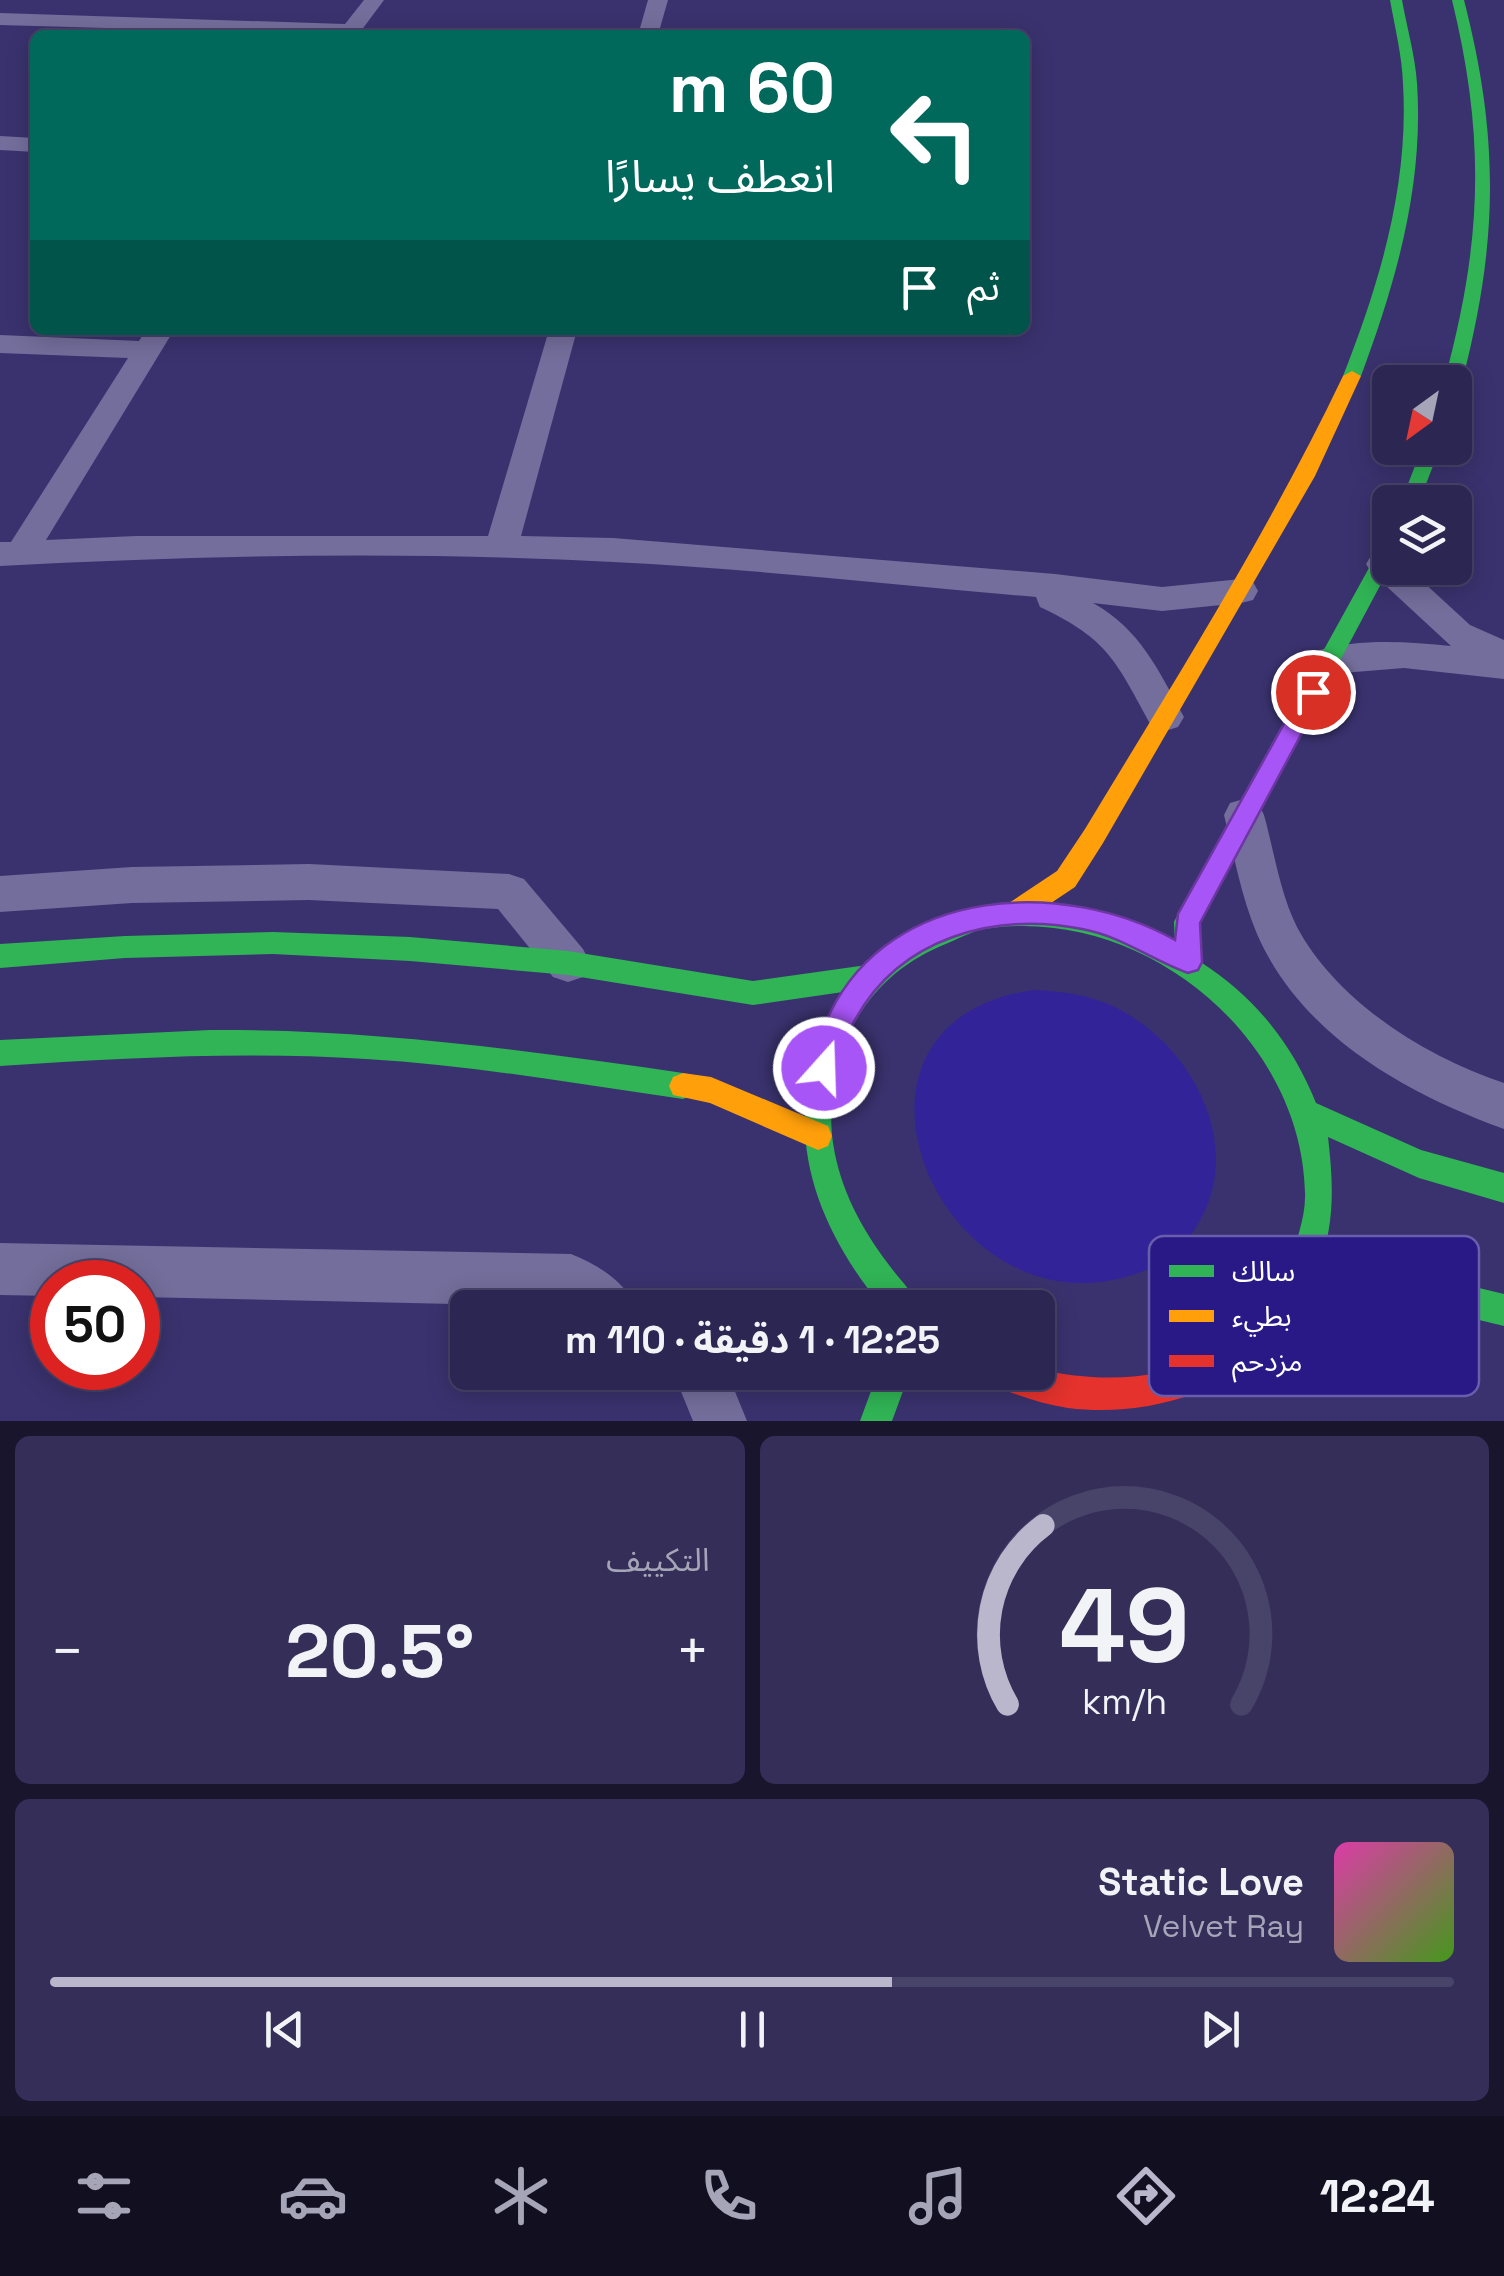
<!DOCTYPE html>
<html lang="ar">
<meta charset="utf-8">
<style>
body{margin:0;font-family:"Space Grotesk","Noto Sans Arabic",sans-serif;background:#342e59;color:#f1f3f6;direction:rtl;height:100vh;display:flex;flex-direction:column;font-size:38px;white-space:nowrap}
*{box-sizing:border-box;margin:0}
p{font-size:32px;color:#a6a5b8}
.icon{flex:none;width:55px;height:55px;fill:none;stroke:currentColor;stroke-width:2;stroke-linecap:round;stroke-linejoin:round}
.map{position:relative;height:1421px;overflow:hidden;direction:ltr}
.drawer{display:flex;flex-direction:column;gap:15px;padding:15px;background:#18152d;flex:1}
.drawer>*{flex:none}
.banner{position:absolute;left:30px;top:30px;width:1000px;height:305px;border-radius:15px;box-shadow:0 5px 25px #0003,0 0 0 2px #484369;direction:rtl;background:#00695c;color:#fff;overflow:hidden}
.needle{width:65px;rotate:213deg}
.tools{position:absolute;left:1372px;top:365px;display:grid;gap:20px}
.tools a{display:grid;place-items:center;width:100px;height:100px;border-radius:15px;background:#2c2652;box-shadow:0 5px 25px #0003,0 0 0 2px #484369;font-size:50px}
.speed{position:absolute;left:30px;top:1260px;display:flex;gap:20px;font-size:50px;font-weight:700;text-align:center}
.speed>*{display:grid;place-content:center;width:130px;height:130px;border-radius:50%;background:#2c2652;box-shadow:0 5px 25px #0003,0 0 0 2px #484369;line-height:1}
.speed .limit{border:15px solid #d22;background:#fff;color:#111}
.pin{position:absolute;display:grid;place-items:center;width:85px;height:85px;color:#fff;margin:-42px;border:5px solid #fff;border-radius:50%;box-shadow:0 2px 10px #0007}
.me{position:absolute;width:110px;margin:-55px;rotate:20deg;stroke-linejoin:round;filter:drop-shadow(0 0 8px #0008)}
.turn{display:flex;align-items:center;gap:35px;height:210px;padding:0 30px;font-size:45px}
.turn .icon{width:130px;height:130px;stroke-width:2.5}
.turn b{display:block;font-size:70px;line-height:85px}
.then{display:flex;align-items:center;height:95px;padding:0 30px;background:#0003;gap:20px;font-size:38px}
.big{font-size:75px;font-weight:700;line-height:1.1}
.drawer .widget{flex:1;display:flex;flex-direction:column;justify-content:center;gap:15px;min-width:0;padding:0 35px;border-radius:15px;background:#342e59}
.drawer .dial{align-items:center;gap:0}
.dial svg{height:260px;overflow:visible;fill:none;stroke:#484369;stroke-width:7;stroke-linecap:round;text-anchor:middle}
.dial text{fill:#f1f3f6;stroke:none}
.song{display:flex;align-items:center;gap:30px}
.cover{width:120px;height:120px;border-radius:15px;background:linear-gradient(135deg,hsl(320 70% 55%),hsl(100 70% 35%))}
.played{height:10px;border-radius:5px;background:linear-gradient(90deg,#bab7cc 60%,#484369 60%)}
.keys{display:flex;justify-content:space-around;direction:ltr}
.heat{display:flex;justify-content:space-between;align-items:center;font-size:55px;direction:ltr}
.drawer .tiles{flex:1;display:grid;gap:15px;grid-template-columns:1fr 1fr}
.widget:last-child{grid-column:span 2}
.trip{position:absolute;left:450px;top:1290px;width:605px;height:100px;border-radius:15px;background:#2c2652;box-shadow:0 5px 25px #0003,0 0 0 2px #484369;font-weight:700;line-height:100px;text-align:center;direction:rtl}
.dock{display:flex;height:160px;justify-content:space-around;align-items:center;background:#120f21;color:#a6a5b8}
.dock .icon{width:70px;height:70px}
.dock .current{color:#bab7cc}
.dock b{font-size:45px;color:#f1f3f6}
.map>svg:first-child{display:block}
.green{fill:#332399}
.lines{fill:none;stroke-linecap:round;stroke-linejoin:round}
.street{fill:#746e9c;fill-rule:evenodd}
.fast{fill:#30b455;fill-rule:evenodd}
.slow{fill:#ff9f0a;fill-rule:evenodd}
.jam{fill:#e5322d;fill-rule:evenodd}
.route{fill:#a855f7;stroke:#6d37a1;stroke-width:2.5}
.key{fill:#291987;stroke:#695eab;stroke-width:2.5}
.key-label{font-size:28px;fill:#fff}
</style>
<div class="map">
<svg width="1504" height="1421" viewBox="0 0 1504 1421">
<rect width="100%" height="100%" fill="#3a326e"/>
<!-- green -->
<path class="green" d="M1034,990C1063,991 1089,995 1115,1007C1200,1049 1252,1162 1186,1241C1166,1265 1137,1276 1107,1281C930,1310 816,1021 1034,990Z"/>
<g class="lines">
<!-- street -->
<path class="street" d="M364,0H384L358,35L0,25V13L345,24Z
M648,0H668L658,35H638Z
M0,136L35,138V152L0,150Z
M146,330H174L46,540L136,536H488L549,330H577L521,536L613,538L1055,574L1162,587L1241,579L1253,582L1258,591L1253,600L1241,603L1162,611L1093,603C1140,629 1159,671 1184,717L1178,727L1165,731L1152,727C1116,662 1110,640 1040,607L1036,597C895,585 754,569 613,562C409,551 203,555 0,566V542H11L128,358L0,353V335L139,341Z
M1383,552L1390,554V568H1408L1470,625L1504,640V679L1404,668L1330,674L1317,671L1312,661L1317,651C1359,638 1408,642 1451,646L1371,572L1366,564L1371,556Z
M1244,799L1258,803L1264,815C1274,851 1280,893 1297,927C1337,1002 1426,1057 1504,1083V1129C1405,1093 1301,1035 1257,934C1241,896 1234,855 1224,815L1230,803Z
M309,864L509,874L524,879L583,949L590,963L583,977L568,982L553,977L498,909L309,900L132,903L0,912V876L132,867Z
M0,1243L571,1254C598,1265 625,1281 636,1308L138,1297V1282H52V1296L0,1295Z
M673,1372H727L747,1421H693Z"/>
<!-- fast -->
<path class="fast" d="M1390,0H1402C1407,28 1415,55 1417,83C1424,185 1396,282 1361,376L1352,381L1343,376C1380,282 1409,185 1403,84C1402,56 1395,28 1390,0Z
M1452,0H1464C1500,140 1498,243 1462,382L1455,387V382H1444C1482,243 1486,140 1452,0Z
M1422,448H1440L1419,502H1401Z
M1390,541V567L1200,923L1202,963C1255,997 1293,1045 1316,1103L1421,1150L1504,1173V1203L1419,1178L1328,1137C1334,1189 1335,1228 1315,1278L1304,1282L1293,1278L1289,1267C1295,1243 1306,1218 1305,1193C1302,1038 1146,908 991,928C976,929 962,937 948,943C902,961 866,993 847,1039C834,1071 828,1108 833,1143C840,1189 861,1228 889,1265C899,1279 913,1291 919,1308H883C803,1211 775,1104 843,992L753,1005L568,975L410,961L273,954L125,958L0,968V944L125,936L273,932L410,937L568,951L753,981L867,965L916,932L994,905L1053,906L1111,918L1175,945L1174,922L1178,914L1380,548Z
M210,1030C371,1029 523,1050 683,1073L693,1077L697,1086L693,1095L683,1099C577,1084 472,1065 366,1059C244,1051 122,1058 0,1066V1040Z
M1425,1275L1504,1294V1326L1425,1307L1292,1315L1281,1310L1276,1299L1281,1288L1292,1283Z
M878,1372H910L892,1421H860Z"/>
<!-- slow -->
<path class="slow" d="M1352,371L1361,376L1315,476L1103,843L1075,887L1027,919L1018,922L1009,919L1005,911L1009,903L1057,871L1085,829C1175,680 1268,533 1343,376Z
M683,1073L711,1077L828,1126L832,1136L828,1146L818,1150L710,1103L673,1095L669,1086L673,1077Z"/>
<!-- jam -->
<path class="jam" d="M1304,1252L1315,1256L1319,1267C1288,1372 1172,1421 1068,1408C1040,1404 1013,1394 988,1383L983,1372H1038V1369C1147,1394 1247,1367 1293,1256Z"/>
</g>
<!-- route -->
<path class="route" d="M1313,683L1324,692L1200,923L1202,962L1198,970L1188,973C1152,960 1121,936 1082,929C995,912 900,937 855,1020C844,1038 842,1058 833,1077L824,1081L814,1077C804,1056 821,1032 830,1013C892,886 1064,878 1175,940L1178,914L1305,686Z"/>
<!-- legend -->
<rect x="1149" y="1236" width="330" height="160" rx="15" class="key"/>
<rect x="1169" y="1265" width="45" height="12" fill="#30b455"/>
<rect x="1169" y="1310" width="45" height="12" fill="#ff9f0a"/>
<rect x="1169" y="1355" width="45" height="12" fill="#e5322d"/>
<g class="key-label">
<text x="1232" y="1281">سالك</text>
<text x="1232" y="1326">بطيء</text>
<text x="1232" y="1371">مزدحم</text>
</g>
</svg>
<div class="tools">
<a><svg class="needle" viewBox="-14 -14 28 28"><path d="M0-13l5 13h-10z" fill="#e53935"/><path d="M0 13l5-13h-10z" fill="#a6a5b8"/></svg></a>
<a><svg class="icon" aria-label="layers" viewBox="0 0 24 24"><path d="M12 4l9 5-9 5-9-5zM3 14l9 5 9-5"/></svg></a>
</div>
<div class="speed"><div class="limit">50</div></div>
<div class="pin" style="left:1313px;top:692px;background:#d93025"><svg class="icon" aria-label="arrive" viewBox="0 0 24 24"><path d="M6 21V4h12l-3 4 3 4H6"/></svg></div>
<svg class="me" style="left:824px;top:1068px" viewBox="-20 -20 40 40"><circle r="17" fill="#a855f7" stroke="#fff" stroke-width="3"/><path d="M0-11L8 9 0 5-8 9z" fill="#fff"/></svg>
<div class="trip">12:25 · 1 دقيقة · 110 m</div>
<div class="banner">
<div class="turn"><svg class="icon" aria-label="left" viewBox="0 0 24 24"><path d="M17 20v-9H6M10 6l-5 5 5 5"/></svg><div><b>60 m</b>انعطف يسارًا</div></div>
<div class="then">ثم<svg class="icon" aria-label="arrive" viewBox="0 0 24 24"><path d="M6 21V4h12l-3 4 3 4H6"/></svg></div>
</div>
</div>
<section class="drawer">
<div class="tiles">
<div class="widget dial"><svg viewBox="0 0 100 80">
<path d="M14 69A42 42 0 1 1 86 69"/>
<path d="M14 69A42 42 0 0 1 25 14" stroke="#bab7cc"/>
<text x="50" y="56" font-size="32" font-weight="700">49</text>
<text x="50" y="72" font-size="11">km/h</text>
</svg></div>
<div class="widget"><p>التكييف</p>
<div class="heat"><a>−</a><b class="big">20.5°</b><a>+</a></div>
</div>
<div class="widget">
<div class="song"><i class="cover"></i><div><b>Static Love</b><p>Velvet Ray</p></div></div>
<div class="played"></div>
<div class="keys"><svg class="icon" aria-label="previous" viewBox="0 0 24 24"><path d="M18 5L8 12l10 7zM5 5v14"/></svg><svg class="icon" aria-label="pause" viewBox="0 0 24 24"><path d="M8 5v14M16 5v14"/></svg><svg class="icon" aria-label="next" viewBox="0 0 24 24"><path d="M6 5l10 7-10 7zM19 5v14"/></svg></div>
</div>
</div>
</section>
<nav class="dock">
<b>12:24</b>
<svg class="icon current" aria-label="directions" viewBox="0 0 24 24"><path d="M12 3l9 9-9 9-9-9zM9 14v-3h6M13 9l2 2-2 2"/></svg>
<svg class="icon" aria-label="music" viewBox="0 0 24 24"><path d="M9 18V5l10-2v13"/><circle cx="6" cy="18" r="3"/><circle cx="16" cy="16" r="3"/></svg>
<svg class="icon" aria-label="phone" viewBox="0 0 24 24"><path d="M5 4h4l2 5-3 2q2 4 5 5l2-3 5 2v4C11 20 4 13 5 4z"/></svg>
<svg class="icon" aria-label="climate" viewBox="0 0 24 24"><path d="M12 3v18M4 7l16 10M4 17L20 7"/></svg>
<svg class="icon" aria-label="car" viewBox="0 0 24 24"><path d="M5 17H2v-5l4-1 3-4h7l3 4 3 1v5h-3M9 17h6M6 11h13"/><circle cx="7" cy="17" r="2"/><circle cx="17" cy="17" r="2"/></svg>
<svg class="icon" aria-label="filters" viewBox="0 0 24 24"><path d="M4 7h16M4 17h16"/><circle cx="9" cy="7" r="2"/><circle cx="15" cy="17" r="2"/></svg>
</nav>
